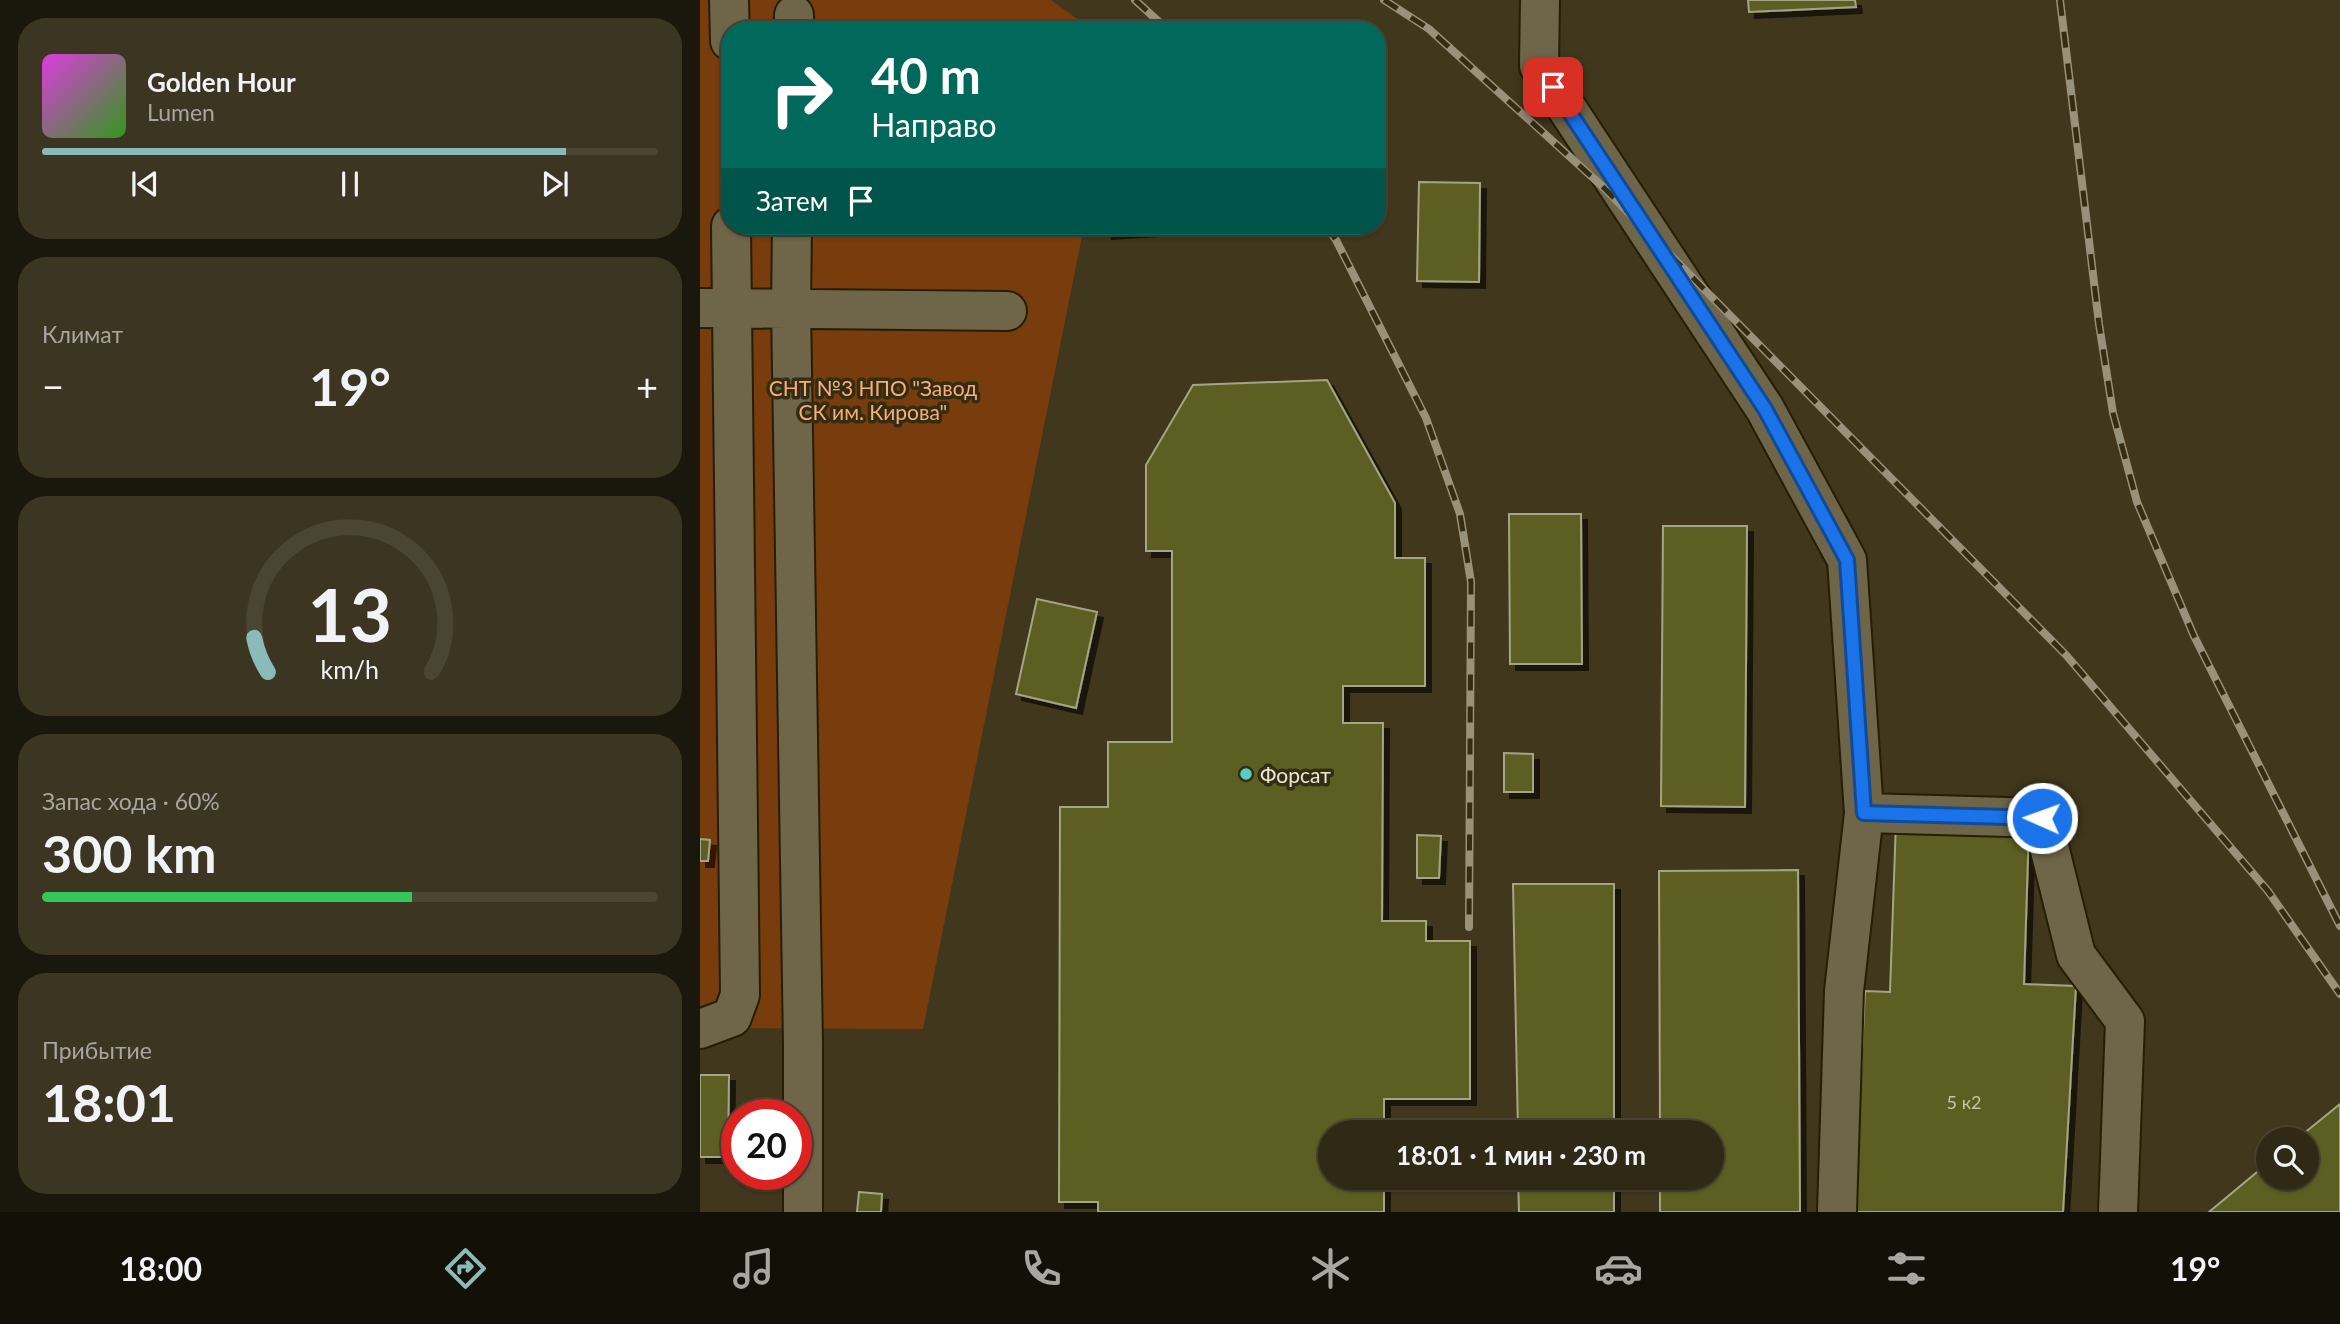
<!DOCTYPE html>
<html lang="ru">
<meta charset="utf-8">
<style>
body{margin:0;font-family:Lato,sans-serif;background:#3c3522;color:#f1f3f6;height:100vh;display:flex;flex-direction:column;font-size:26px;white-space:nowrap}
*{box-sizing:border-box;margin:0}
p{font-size:23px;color:#a8a6a0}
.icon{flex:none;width:38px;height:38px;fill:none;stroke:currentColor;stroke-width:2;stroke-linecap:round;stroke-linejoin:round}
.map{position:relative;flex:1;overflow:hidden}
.side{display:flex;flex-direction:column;gap:18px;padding:18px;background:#1a170c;width:700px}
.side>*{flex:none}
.guide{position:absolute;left:21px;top:21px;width:665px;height:214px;border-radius:28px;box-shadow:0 2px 5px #0004,0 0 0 2px #4b4534;background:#00695c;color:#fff;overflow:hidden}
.controls{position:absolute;left:1556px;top:1127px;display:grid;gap:14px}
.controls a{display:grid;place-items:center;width:63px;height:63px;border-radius:50%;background:#302915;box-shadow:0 2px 5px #0004,0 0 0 2px #4b4534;font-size:35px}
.speed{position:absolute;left:21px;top:1099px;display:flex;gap:14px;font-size:35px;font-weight:700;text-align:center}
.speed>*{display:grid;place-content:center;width:91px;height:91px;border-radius:50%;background:#302915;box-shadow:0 2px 5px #0004,0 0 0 2px #4b4534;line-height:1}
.speed .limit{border:10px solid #d22;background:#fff;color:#111}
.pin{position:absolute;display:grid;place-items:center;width:60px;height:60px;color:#fff;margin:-30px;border-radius:14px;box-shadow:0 4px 10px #0006}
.me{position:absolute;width:77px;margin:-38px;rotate:272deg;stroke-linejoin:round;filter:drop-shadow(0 0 5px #0008)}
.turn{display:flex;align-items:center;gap:24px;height:147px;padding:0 35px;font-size:32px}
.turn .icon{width:91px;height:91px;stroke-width:2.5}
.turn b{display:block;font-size:49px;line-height:60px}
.then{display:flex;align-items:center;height:66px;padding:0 35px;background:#0003;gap:14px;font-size:26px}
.big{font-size:52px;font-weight:700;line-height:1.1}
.side .widget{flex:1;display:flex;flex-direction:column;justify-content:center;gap:10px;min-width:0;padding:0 24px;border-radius:28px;background:#3c3522}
.side .dial{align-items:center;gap:0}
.dial svg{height:182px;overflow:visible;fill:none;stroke:#4b4534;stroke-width:7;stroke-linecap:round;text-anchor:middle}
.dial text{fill:#f1f3f6;stroke:none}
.song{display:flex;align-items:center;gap:21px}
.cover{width:84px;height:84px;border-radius:10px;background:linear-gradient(135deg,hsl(300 70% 55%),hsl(110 70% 35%))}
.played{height:7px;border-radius:4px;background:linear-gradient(90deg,#8bbbb9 85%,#4b4534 85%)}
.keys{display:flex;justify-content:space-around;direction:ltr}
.heat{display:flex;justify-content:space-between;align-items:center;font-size:38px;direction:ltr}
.charge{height:10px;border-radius:5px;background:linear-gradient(90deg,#34c759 60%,#4b4534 0)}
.trip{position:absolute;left:618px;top:1120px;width:406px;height:70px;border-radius:35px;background:#302915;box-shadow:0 2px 5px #0004,0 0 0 2px #4b4534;font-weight:700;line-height:70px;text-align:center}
.tabs{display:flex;height:112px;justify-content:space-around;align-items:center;background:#131008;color:#a8a6a0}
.tabs .icon{width:49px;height:49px}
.tabs .current{color:#8bbbb9}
.tabs b{font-size:32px;color:#f1f3f6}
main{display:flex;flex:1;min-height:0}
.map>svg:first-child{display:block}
.green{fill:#793d0d}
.building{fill:#5d5f20;stroke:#a3a586;stroke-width:2;filter:url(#shadow)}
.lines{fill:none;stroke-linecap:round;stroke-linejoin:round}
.minor-casing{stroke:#261e04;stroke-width:42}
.minor{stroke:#6f6549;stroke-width:38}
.rail-casing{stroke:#98917c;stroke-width:8}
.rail{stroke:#352d12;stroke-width:5;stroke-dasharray:16;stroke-linecap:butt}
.route-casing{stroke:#114b97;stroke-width:18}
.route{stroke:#1a73e8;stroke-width:12}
.poi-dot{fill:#56cec4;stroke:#352d12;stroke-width:2.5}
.labels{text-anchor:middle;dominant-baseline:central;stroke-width:7;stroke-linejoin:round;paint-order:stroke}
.number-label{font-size:18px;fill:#c8c4a9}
.park-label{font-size:21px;fill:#f8ad7e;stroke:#352d12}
.poi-label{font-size:21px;fill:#ece6d7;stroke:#352d12;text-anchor:start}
</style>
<main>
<section class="side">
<div class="widget">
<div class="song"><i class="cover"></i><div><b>Golden Hour</b><p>Lumen</p></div></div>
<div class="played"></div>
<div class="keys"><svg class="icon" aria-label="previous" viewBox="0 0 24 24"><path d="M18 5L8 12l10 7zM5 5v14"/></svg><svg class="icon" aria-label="pause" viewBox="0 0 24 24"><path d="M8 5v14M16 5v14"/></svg><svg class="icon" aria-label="next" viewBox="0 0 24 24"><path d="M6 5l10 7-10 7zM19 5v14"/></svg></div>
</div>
<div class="widget"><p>Климат</p>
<div class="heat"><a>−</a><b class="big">19°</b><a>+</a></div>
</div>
<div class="widget dial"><svg viewBox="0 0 100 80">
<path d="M14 69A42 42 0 1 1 86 69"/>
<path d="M14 69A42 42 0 0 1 8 54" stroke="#8bbbb9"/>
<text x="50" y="56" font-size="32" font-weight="700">13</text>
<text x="50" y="72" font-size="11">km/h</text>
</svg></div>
<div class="widget"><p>Запас хода · 60%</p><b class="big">300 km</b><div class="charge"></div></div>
<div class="widget"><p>Прибытие</p><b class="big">18:01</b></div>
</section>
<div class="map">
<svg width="1640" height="1212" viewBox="0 0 1640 1212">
<defs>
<filter id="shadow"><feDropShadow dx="6" dy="6" stdDeviation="0" flood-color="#0009"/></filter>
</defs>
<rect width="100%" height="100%" fill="#40371c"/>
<!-- green -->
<path class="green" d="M0,0H351L379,20L382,30H30V226H384L223,1029L0,1028Z"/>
<!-- building -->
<path class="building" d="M1048,0H1155L1156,7L1049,12Z
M719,182L780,183L779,282L717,281Z
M406,226H469V229L406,233Z
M627,380L695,503V558H725V686H643V723H683L682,921H726V941H770V1099H684V1132H630V1178H684V1212H398V1202H359L360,807H408V742H472V551H446V465L493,385Z
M809,514H881L882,664H810Z
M963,526H1047L1045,807L961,806Z
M337,599L397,612L376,708L316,694Z
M804,753L833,754V792H804Z
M1196,821L1329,826L1324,984L1376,986L1363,1212H1154L1165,991L1190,992Z
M717,835L741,836L739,878H717Z
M0,839L10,840L8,861H0Z
M1098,870L1100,1212H960V1178H1012V1132H960L959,871Z
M813,884H914V1132H818Z
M0,1075H29L28,1157H0Z
M1640,1104V1212H1509L1568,1163V1178H1606V1139H1597Z
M818,1178H914V1212H819Z
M159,1192L182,1194L181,1212H157Z"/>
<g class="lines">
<!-- minor casing -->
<g class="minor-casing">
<path id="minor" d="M29,0L30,41
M840,0L839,66L1065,409L1147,560L1164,813L1342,818L1376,955L1425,1021L1418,1212
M94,30V15
M92,226L91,308L103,1045V1212
M0,308L307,311
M0,1029L32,1017L40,995L31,226
M1137,1212L1144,991L1164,813"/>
</g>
<!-- minor -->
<use href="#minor" class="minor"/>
<!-- rail casing -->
<g class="rail-casing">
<path id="rail" d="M435,0L468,30
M684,0L729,29L902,186L1366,655L1568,891L1640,994
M1360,0L1399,324L1413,413L1437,502L1494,636L1640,926
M626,226L636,240L726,418L760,514L771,582L769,927"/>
</g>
<!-- rail -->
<use href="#rail" class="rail"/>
</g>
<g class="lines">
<!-- route casing -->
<g class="route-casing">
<path id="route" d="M853,87L1065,409L1147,560L1164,813L1342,818"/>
</g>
<!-- route -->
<use href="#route" class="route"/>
</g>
<!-- markers -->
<circle class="poi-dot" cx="546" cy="774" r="7"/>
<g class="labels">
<!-- number labels -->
<g class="number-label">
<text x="1264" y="1102">5 к2</text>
</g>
<!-- park labels -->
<g class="park-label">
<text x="173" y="387">СНТ №3 НПО "Завод<tspan x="173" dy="24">СК им. Кирова"</tspan></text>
</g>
<!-- poi labels -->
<g class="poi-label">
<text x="560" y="774">Форсат</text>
</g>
</g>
</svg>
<div class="controls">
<a><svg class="icon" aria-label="search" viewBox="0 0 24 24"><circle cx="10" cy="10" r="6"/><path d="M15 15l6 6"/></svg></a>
</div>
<div class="speed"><div class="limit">20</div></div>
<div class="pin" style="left:853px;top:87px;background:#d93025"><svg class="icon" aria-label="arrive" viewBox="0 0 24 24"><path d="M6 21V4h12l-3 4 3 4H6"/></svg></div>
<svg class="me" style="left:1342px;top:818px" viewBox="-20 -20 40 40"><circle r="17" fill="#1a73e8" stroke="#fff" stroke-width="3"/><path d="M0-11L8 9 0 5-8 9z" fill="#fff"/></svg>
<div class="trip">18:01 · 1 мин · 230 m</div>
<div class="guide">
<div class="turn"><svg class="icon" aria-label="right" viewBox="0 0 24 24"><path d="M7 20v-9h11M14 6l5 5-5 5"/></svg><div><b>40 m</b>Направо</div></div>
<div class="then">Затем<svg class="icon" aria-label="arrive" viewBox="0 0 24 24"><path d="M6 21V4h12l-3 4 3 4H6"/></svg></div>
</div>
</div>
</main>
<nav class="tabs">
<b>18:00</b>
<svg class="icon current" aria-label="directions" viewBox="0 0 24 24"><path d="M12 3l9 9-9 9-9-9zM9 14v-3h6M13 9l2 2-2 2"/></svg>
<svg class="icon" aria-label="music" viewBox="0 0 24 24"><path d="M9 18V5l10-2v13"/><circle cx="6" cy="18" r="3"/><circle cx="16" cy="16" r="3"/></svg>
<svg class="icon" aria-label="phone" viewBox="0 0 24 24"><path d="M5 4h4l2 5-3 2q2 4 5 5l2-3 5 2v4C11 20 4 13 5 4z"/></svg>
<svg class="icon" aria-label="climate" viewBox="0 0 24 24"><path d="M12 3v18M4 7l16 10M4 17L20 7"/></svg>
<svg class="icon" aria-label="car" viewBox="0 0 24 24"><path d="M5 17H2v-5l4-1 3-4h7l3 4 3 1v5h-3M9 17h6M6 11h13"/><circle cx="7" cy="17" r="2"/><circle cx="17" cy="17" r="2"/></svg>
<svg class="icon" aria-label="filters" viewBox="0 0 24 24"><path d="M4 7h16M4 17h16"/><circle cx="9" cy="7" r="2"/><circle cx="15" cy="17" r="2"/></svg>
<b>19°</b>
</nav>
